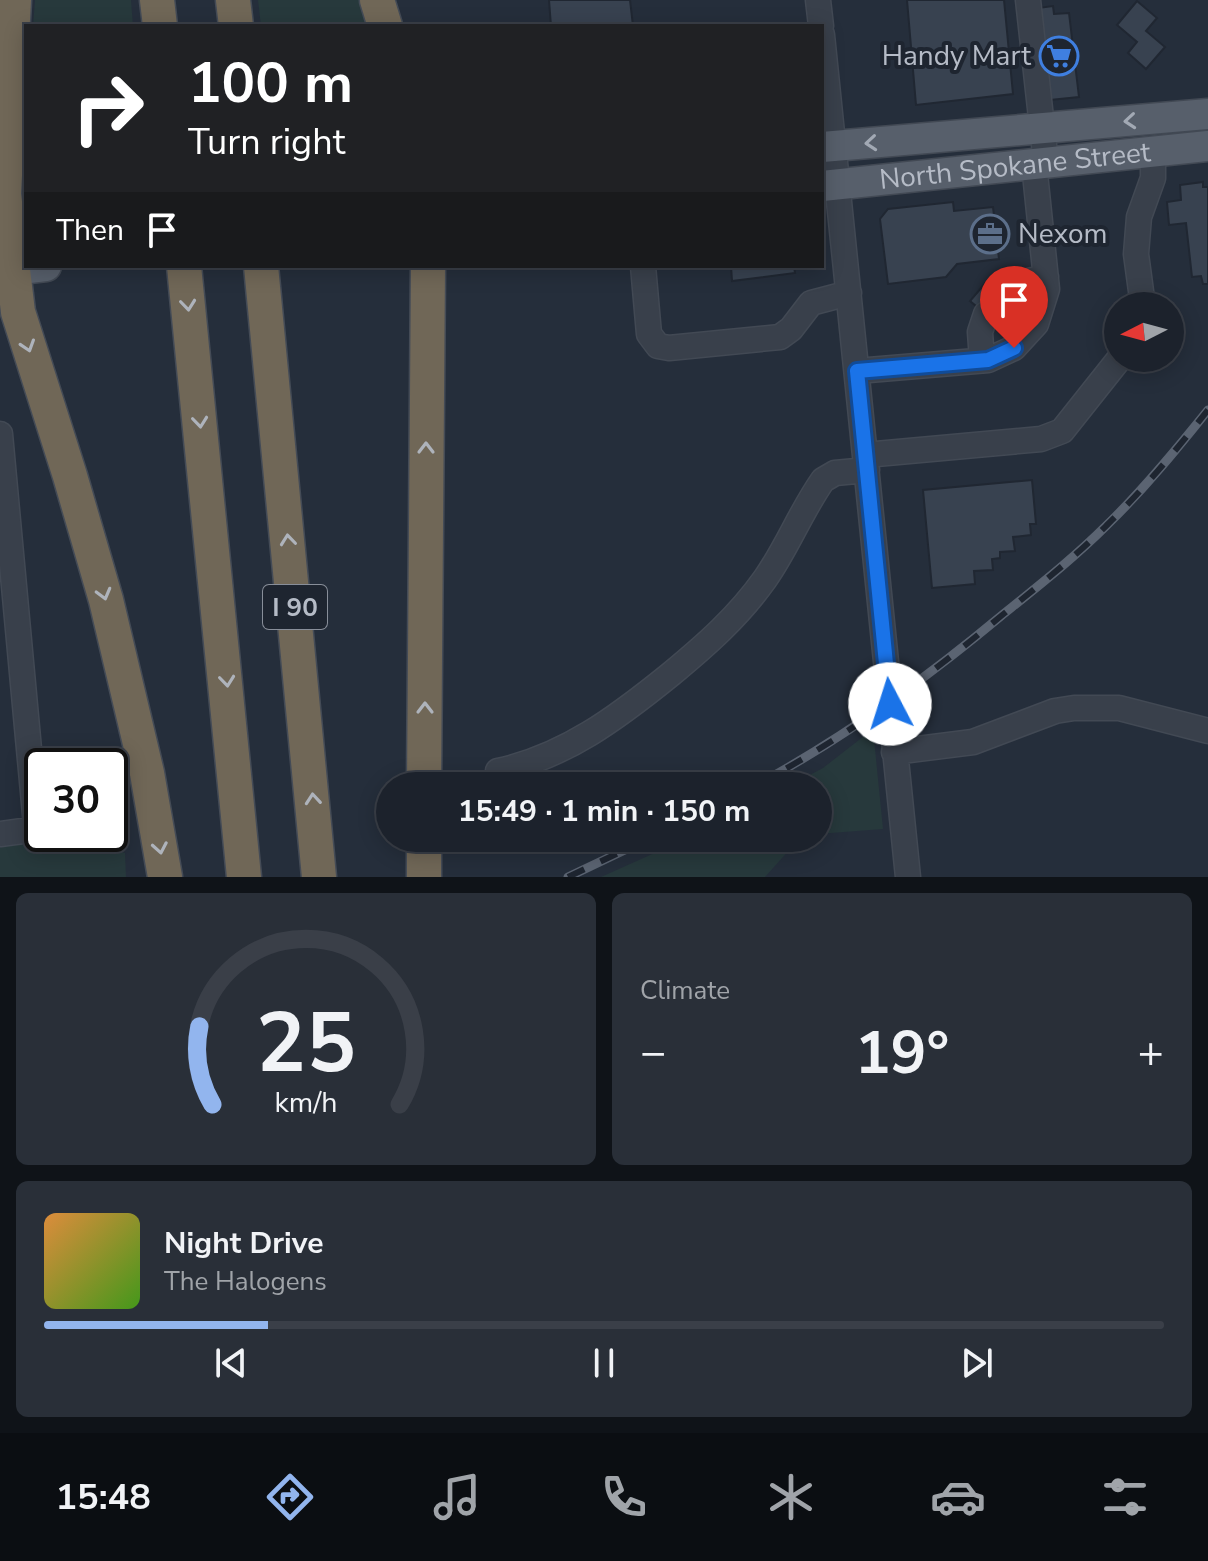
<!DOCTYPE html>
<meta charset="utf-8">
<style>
body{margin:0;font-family:"Nunito Sans",sans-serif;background:#292f38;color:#f1f3f6;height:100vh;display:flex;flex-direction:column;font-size:30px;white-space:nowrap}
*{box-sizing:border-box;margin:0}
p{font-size:26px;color:#a0a4a9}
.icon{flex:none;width:44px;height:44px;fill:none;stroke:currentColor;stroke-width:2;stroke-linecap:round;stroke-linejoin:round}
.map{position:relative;height:877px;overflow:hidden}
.sheet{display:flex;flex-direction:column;gap:16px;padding:16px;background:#0f1318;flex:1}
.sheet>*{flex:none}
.banner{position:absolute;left:24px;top:24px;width:800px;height:244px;border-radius:0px;box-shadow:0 4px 20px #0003,0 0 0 2px #3a3f48;background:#202124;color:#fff;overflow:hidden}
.needle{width:52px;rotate:264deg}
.fabs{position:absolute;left:1104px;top:292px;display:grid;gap:16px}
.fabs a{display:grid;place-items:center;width:80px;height:80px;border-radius:50%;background:#1c222c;box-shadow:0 4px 20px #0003,0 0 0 2px #3a3f48;font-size:40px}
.speed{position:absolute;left:24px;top:748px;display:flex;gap:16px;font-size:40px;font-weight:700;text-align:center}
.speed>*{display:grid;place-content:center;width:104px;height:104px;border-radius:50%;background:#1c222c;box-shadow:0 4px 20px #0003,0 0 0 2px #3a3f48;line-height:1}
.speed .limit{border:4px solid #111;border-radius:12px;background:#fff;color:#111}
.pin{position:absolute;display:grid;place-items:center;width:68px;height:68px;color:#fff;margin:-82px -34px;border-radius:50% 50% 50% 0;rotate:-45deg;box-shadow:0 0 8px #0007}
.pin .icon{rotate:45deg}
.me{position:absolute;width:88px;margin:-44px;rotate:355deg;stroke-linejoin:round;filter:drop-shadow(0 0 6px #0008)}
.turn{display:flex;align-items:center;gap:28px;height:168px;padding:0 32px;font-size:36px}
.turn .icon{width:104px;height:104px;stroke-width:2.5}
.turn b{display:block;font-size:56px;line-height:68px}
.then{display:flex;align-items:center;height:76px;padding:0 32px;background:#0003;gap:16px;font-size:30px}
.big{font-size:60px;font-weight:700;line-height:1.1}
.sheet .widget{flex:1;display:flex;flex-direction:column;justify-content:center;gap:12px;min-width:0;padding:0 28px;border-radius:12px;background:#292f38}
.sheet .dial{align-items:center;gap:0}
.dial svg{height:208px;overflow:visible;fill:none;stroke:#3a3f48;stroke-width:7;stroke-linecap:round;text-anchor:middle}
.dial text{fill:#f1f3f6;stroke:none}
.song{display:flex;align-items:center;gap:24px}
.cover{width:96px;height:96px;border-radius:12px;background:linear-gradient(135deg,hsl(30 70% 55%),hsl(100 70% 35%))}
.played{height:8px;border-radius:4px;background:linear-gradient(90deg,#92b5ee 20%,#3a3f48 20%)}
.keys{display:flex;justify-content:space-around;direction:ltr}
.heat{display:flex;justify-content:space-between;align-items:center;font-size:44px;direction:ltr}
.sheet .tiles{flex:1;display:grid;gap:16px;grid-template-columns:1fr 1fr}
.widget:last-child{grid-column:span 2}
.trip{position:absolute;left:376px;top:772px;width:456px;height:80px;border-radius:40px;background:#1c222c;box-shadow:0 4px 20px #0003,0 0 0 2px #3a3f48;font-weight:700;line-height:80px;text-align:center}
.tab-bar{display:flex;height:128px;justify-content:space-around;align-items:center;background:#0b0e12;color:#a0a4a9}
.tab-bar .icon{width:56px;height:56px}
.tab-bar .selected{color:#92b5ee}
.tab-bar b{font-size:36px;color:#f1f3f6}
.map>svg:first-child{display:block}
.green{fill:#27393c}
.building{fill:#384250;stroke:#202732;stroke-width:2}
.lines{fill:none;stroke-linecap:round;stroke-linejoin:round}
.minor-casing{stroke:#424954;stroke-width:27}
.major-casing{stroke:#424954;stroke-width:33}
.highway-casing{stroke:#444b56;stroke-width:37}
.minor{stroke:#39404b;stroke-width:24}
.major{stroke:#575f6b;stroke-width:30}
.highway{stroke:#706757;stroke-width:34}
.rail-casing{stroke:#5b6472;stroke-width:9}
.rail{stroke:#1e2530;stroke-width:6;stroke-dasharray:18;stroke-linecap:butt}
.oneway{stroke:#a2a9b4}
.oneway2{stroke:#aeb3bb}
.route-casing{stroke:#114b97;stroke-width:20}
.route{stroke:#1a73e8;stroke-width:14}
.labels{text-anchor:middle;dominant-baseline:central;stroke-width:8;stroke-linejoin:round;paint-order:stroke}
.shield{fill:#1e2530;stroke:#888e99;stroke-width:2}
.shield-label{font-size:26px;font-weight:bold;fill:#b5bbc6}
.poi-label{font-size:28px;fill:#b5bbc6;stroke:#1e2530;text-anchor:end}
.street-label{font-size:28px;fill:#b5bbc6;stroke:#1e2530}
</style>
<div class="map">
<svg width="1208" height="877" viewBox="0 0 1208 877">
<rect width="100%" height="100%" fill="#252e3b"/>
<!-- green -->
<path class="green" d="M35,0H131L133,26H33Z
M258,0H367L374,26H261Z
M873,729L883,829L818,834V786H789L823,768Z
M42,834H64L125,853L126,877H0V843Z
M688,838H800L765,877H601Z"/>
<!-- building -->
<path class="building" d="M549,0H630L633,26H551Z
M907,0H1004L1013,94L916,105Z
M1137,1L1157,18L1146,31L1165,47L1146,69L1128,53L1137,42L1117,25Z
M1053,6L1054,14L1069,13L1079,97L1050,100L1038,8Z
M1203,182V187H1208V284H1203L1201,276L1192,277L1186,223L1169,225L1167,202L1181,200L1180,185Z
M953,202L954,211L993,207L999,259L957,264L946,277L888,284L880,219L888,209Z
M731,266H794L795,273L732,281Z
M987,281L1020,308L1003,328L970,301Z
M1032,480L1036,524H1030L1031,535L1013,537L1015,551L1000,552V558L992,559L993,570L974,571L975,584L932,588L923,490Z"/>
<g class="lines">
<!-- minor casing -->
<g class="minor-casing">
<path id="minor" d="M818,0L821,26
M1028,0L1046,163
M822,35L908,877
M643,266L649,334L658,346L669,348L780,337L791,329L811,303L849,293
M1003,293L1011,285L1046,277
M1143,306L1136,254L1139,217L1153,178V152
M982,360L980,332L986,314
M857,371L988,360L1014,348L1036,324L1047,289L1034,164
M0,434L36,825L30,830L0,834
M865,455L1041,439L1062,431L1120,358
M894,752L973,742L1055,711L1074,708H1119L1208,731
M498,771C565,757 618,717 671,674C706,645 738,617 765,579C787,548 801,511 823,480L835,473L867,470"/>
</g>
<!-- major casing -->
<g class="major-casing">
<g id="major">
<path d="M822,147L1208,114"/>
<path id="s1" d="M822,186L1208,146"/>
<path d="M0,263L12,270L46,266"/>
</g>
</g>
<!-- highway casing -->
<g class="highway-casing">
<path id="highway" d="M14,0L4,194L18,312L70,476L106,600L147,773L165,877
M157,0L160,26
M233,0L236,26
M377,0L385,26
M184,266L244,877
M261,266L319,877
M424,786L428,266
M424,877V838"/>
</g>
<!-- minor -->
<use href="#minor" class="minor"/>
<!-- major -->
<use href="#major" class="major"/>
<!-- highway -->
<use href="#highway" class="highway"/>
<!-- rail casing -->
<g class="rail-casing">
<path id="rail" d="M755,786C844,738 923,681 1001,616C1037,587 1074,558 1107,525C1144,489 1176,450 1208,410
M568,877L650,838"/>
</g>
<!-- rail -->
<use href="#rail" class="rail"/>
</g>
<!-- one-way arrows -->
<defs><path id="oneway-chevron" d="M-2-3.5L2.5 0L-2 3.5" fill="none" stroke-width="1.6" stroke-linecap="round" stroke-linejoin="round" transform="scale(2)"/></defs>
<g class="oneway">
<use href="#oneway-chevron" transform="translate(1130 121) rotate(175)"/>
<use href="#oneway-chevron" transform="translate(871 143) rotate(175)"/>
</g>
<g class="oneway2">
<use href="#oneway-chevron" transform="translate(188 305) rotate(84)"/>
<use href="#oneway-chevron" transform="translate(28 346) rotate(72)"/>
<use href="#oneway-chevron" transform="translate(200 422) rotate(84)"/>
<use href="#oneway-chevron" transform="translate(426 448) rotate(-90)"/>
<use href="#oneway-chevron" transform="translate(288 540) rotate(-96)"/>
<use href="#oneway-chevron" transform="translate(104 594) rotate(75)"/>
<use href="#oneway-chevron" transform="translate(227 681) rotate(84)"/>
<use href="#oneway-chevron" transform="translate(425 708) rotate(-90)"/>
<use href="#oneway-chevron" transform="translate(313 799) rotate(-95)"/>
<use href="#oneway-chevron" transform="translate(160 848) rotate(80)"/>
</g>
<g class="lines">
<!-- route casing -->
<g class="route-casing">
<path id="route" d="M890,704L857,371L988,360L1014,348"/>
</g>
<!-- route -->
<use href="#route" class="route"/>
</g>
<!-- icons -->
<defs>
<g id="supermarket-ring" transform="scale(2)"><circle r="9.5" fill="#1e2530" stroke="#3f7fe0" stroke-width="1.5"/><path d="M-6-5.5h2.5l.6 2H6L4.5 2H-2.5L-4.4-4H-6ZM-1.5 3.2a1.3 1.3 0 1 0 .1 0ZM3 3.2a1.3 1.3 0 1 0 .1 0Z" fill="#3f7fe0"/></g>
<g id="office-ring" transform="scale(2)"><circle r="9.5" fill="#1e2530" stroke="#5c6f8a" stroke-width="1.5"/><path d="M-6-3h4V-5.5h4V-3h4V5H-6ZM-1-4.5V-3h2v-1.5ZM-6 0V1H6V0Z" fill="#5c6f8a"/></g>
</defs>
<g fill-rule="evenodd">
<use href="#supermarket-ring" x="1059" y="56"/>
<use href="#office-ring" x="990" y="234"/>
</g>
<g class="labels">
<!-- shield labels -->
<rect class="shield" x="263" y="585" width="64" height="44" rx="6"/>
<g class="shield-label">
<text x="295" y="607">I 90</text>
</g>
<!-- poi labels -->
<g class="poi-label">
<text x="1031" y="56">Handy Mart</text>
<text x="1018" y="234" text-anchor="start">Nexom</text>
</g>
<!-- street labels -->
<g class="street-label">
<text stroke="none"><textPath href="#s1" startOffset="194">North Spokane Street</textPath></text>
</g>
</g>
</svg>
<div class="fabs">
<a><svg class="needle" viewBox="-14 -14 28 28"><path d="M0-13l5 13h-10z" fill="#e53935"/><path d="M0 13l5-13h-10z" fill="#a0a4a9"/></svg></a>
</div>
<div class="speed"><div class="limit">30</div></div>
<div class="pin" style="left:1014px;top:348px;background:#d93025"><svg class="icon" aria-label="arrive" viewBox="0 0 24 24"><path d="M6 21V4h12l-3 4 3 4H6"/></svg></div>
<svg class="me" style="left:890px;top:704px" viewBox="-20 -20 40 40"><circle r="19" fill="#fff"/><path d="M0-13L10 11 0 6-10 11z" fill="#1a73e8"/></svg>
<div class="trip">15:49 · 1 min · 150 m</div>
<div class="banner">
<div class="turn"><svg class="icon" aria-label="right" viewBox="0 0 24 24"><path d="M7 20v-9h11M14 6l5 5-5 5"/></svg><div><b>100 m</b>Turn right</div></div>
<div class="then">Then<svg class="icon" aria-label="arrive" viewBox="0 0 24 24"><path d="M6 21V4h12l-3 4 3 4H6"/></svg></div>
</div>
</div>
<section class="sheet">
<div class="tiles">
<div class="widget dial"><svg viewBox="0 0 100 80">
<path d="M14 69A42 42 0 1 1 86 69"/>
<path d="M14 69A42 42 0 0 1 9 39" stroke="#92b5ee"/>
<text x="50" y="56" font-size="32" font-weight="700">25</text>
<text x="50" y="72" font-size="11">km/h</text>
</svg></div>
<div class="widget"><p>Climate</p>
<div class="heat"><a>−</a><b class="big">19°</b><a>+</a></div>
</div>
<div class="widget">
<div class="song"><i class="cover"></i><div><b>Night Drive</b><p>The Halogens</p></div></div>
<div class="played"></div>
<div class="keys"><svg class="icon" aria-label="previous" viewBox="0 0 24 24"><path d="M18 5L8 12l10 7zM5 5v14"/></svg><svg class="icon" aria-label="pause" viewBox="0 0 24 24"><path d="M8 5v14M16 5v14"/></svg><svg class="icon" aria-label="next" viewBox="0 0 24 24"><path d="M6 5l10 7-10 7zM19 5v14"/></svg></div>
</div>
</div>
</section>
<nav class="tab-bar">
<b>15:48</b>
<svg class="icon selected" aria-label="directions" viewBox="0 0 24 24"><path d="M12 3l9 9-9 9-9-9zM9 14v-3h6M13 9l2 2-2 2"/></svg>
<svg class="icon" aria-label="music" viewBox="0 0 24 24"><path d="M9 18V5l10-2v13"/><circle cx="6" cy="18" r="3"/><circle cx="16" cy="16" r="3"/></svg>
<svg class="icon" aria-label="phone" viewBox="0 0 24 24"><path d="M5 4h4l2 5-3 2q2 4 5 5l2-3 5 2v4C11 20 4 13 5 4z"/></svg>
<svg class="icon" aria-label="climate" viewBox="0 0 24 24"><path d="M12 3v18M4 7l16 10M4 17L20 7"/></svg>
<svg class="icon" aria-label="car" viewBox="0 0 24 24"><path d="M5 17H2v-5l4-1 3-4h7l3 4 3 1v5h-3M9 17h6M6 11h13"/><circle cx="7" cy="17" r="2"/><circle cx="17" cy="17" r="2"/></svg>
<svg class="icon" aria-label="filters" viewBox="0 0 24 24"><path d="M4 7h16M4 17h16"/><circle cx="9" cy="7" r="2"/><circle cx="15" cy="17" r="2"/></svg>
</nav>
